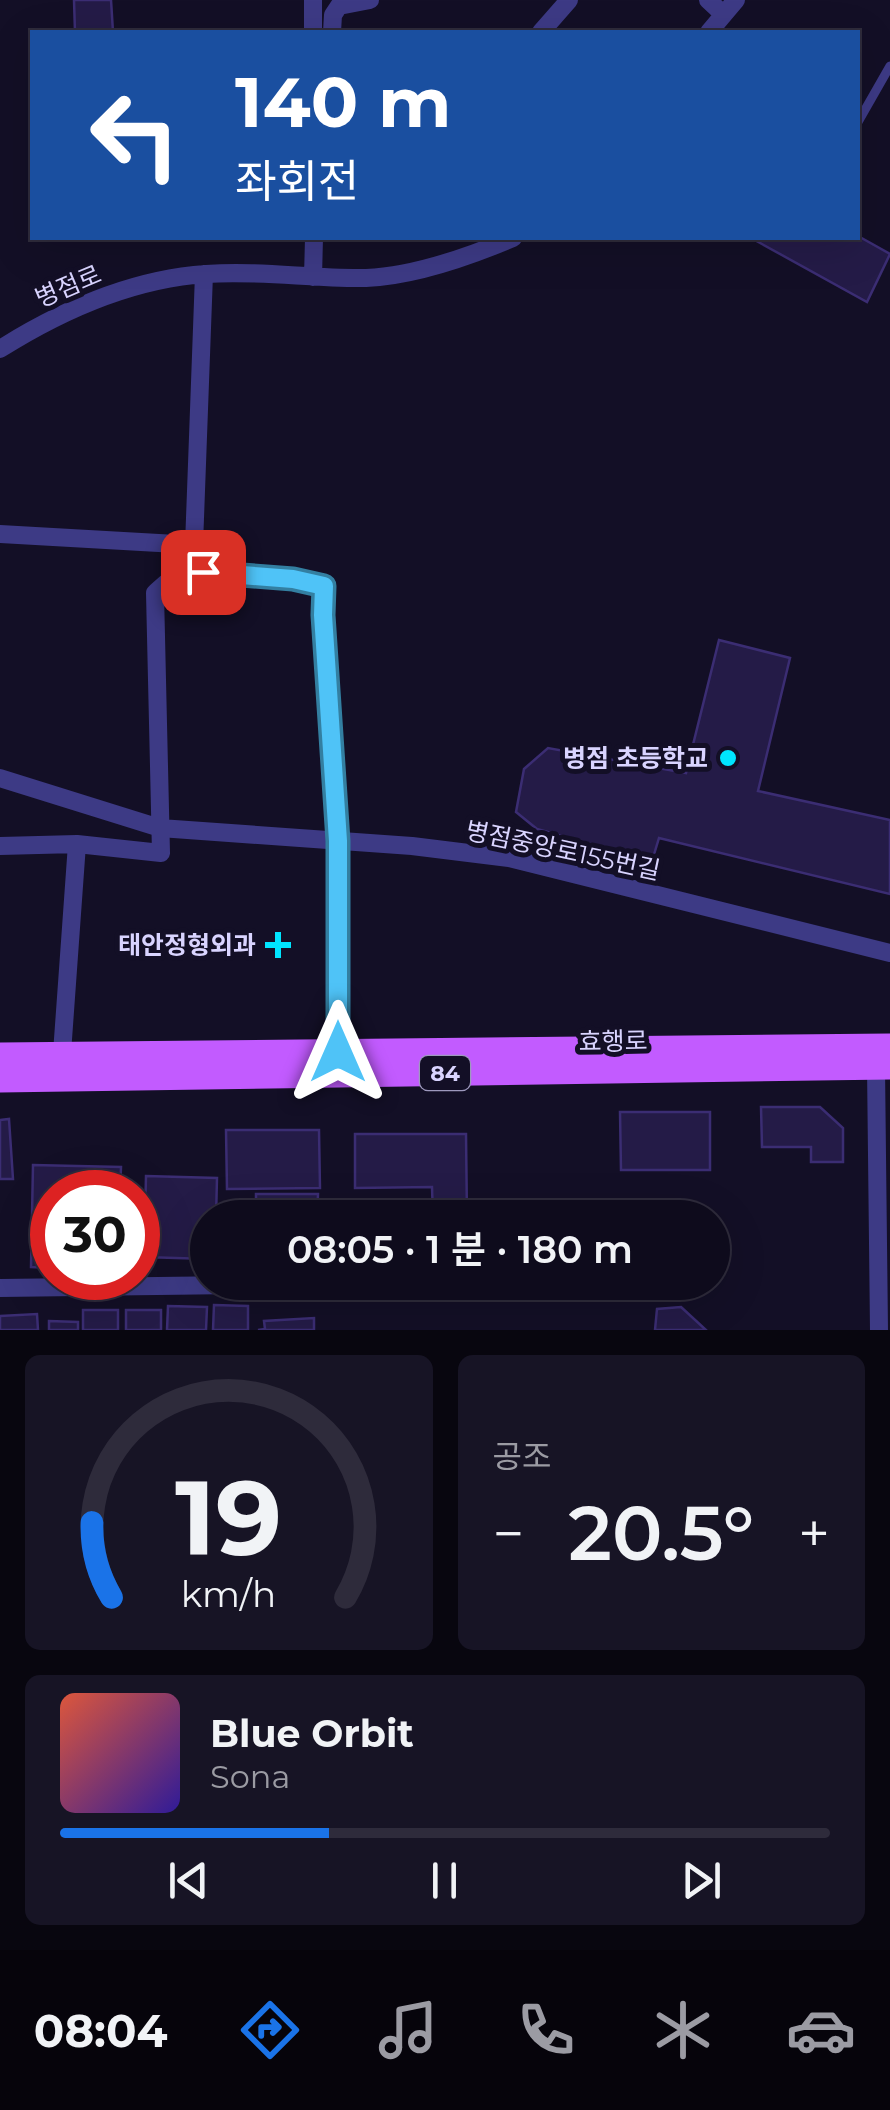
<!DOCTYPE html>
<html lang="ko">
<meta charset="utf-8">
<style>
body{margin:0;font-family:Montserrat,"Noto Sans KR",sans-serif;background:#171425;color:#f1f3f6;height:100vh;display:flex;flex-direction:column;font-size:38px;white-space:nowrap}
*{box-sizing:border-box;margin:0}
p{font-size:32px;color:#9b9ba3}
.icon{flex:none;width:55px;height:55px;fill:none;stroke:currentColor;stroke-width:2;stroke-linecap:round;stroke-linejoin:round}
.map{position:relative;height:1330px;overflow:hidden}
.drawer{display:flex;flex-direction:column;gap:25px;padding:25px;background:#08060f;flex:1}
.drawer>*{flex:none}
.hud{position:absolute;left:30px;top:30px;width:830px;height:210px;border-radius:0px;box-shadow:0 10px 40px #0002,0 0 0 2px #2e2b3b;background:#1a4fa0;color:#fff;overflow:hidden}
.speed{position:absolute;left:30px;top:1170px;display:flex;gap:20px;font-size:50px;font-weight:700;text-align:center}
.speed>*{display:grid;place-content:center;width:130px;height:130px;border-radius:50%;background:#0e0b1c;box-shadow:0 10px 40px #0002,0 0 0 2px #2e2b3b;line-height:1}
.speed .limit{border:15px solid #d22;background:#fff;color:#111}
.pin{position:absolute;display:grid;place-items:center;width:85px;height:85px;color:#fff;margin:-42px;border-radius:20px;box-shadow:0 5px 15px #0006}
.me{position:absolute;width:110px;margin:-55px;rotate:0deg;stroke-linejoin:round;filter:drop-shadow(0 0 8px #0008)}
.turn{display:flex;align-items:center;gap:35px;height:210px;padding:0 40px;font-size:45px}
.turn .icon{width:130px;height:130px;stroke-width:2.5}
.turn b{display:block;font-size:70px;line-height:85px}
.big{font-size:75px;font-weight:600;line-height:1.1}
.drawer .widget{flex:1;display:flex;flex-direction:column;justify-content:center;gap:15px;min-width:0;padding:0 35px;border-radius:15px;background:#171425}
.drawer .dial{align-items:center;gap:0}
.dial svg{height:260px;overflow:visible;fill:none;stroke:#2e2b3b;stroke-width:7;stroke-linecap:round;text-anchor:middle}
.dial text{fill:#f1f3f6;stroke:none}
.song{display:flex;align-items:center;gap:30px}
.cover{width:120px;height:120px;border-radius:15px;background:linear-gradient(135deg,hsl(10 70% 55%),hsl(250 70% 35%))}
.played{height:10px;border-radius:5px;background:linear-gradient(90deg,#1a73e8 35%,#2e2b3b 35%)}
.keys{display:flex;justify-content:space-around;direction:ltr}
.heat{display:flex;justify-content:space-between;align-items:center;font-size:55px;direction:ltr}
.drawer .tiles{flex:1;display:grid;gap:25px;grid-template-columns:1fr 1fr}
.widget:last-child{grid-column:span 2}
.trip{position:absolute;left:190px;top:1200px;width:540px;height:100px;border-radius:50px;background:#0e0b1c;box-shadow:0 10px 40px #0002,0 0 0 2px #2e2b3b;font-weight:600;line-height:100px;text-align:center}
.dock{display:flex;height:160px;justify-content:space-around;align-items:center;background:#06040b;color:#9b9ba3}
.dock .icon{width:70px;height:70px}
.dock .active{color:#1a73e8}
.dock b{font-size:45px;color:#f1f3f6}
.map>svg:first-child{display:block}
.building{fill:#241b47;stroke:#3b2d73;stroke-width:2.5}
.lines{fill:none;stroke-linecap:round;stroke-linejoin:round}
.service{stroke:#3d3a85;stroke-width:9}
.minor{stroke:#3d3a85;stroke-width:18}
.primary{stroke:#c25bff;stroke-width:25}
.route-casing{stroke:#337fa1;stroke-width:25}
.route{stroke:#4fc3f7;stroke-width:18}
.poi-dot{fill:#00e5ff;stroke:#130f26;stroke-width:4}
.labels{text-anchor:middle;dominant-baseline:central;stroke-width:10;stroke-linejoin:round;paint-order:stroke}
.shield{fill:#130f26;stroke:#9e99be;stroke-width:2.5}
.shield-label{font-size:22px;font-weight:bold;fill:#d9d4ff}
.street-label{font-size:25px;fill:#d9d4ff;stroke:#130f26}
.poi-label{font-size:25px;font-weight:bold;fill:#d9d4ff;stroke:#130f26;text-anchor:end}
</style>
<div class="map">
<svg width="890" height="1330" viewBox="0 0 890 1330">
<rect width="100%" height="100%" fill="#130f26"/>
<!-- building -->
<path class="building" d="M74,0H111L113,32H75Z
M858,236L890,254L867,302L751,238Z
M719,640L790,658L758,791L890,820V894L659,838L652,861L537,829L516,812L524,769L548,748L686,773Z
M761,1107H820L843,1128V1162H811V1147H762Z
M620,1112H710V1170H621Z
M9,1119L13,1179H0V1120Z
M226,1130H319L320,1188L227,1189Z
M355,1134H466L467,1218H433L432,1187L355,1188Z
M33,1165L121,1167L120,1192H52V1268L31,1267Z
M146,1176L217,1178L216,1218H208V1259L144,1257Z
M256,1194H318L317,1218H256Z
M214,1305L248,1306V1330H213Z
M168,1306L207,1307L206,1330H167Z
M681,1307L706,1330H655L657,1309Z
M83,1310H118V1330H83Z
M126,1310H161V1330H126Z
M37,1314L38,1330H0V1316Z
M314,1318V1330H258L265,1329L264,1321Z
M49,1321L78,1322V1330H49Z"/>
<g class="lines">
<!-- service -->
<path class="service" d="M858,122L890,66"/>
<!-- minor -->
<path class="minor" d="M313,0V32
M708,0L723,14
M332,32L333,15L339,6L370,0
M541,32L569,0
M709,32L736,0
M313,277L314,238
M0,349C62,310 131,279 206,274C260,270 312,279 366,278C415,276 468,257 513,238
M0,534L194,545L204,274
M0,778L160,828L412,846L509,858L890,953
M0,846L77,844L161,853L155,593C163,586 171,577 181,575C216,566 288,578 324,585L323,615L337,841L338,1061
M62,1053L77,844
M876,1067L879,1330
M0,1288L236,1285"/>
<!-- primary -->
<path class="primary" d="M0,1055L890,1046
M0,1080L890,1067"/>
</g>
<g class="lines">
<!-- route casing -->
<g class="route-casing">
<path id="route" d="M203,572L293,579L324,586L323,615L338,841V1052"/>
</g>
<!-- route -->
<use href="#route" class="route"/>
</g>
<!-- markers -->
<g class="poi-dot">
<circle cx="728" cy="758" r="10"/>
<path d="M273 930h10v10h10v10h-10v10h-10v-10h-10v-10h10z"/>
</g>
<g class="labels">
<!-- shield labels -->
<rect class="shield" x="420" y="1056" width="50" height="34" rx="8"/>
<g class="shield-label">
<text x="445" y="1073">84</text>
</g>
<!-- street labels -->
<g class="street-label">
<text transform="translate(68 286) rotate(-23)">병점로</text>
<text transform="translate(563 850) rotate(12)">병점중앙로155번길</text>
<text transform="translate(613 1041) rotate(-1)">효행로</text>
</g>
<!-- poi labels -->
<g class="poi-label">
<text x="708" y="758">병점 초등학교</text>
<text x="256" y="945">태안정형외과</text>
</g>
</g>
</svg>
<div class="speed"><div class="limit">30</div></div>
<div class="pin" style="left:203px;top:572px;background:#d93025"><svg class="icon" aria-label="arrive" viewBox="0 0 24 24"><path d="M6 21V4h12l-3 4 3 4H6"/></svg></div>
<svg class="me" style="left:338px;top:1052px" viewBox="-20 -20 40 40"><path d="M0-17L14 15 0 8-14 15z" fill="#4fc3f7" stroke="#fff" stroke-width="4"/></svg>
<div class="trip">08:05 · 1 분 · 180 m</div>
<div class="hud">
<div class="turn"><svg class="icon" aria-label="left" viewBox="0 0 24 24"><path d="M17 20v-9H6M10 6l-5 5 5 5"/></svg><div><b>140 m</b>좌회전</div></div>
</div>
</div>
<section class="drawer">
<div class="tiles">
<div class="widget dial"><svg viewBox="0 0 100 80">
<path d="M14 69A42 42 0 1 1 86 69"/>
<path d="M14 69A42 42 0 0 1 8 46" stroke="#1a73e8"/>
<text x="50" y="56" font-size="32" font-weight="700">19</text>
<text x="50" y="72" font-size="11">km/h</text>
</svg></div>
<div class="widget"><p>공조</p>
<div class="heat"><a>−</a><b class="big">20.5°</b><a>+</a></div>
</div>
<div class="widget">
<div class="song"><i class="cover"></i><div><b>Blue Orbit</b><p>Sona</p></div></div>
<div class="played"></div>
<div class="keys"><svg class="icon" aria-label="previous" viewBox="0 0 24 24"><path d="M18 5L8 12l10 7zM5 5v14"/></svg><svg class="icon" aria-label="pause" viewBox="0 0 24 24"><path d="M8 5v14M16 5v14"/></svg><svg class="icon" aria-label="next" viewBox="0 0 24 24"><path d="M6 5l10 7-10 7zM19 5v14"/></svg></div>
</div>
</div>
</section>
<nav class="dock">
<b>08:04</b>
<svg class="icon active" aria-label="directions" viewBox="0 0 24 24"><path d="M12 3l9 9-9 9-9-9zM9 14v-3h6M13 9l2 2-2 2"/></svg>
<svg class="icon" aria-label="music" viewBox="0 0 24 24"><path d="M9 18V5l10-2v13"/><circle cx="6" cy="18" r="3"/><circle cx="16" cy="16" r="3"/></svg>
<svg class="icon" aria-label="phone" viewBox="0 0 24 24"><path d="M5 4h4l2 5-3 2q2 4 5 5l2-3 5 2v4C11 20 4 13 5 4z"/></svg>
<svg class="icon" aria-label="climate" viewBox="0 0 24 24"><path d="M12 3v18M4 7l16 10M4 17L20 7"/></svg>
<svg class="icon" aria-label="car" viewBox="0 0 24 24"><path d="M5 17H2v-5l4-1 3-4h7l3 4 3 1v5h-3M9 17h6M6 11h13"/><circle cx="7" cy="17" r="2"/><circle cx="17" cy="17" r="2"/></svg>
</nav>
